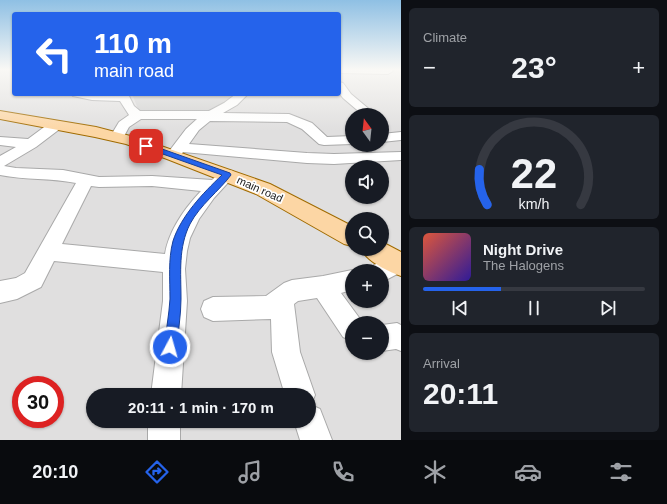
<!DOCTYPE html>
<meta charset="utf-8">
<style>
body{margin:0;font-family:Helvetica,sans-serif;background:#20242c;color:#f1f3f6;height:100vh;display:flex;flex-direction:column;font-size:15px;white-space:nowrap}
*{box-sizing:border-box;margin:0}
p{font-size:13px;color:#9ea1a6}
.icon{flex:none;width:22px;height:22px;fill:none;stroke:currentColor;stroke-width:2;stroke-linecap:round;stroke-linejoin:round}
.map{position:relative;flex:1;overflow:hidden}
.drawer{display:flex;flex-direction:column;gap:8px;padding:8px;background:#0d0f14;width:266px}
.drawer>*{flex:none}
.top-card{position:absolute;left:12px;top:12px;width:329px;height:84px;border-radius:4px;box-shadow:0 1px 3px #0004;background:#2563eb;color:#fff;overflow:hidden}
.needle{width:26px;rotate:345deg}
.controls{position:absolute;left:345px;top:108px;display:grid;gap:8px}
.controls a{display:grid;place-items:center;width:44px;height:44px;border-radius:50%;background:#171b24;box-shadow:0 1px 3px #0004;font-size:20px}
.speed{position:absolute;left:12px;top:376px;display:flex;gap:8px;font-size:20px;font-weight:700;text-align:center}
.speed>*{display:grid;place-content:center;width:52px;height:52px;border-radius:50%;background:#171b24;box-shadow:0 1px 3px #0004;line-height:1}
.speed .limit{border:6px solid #d22;background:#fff;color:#111}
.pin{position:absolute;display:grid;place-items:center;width:34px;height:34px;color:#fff;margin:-17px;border-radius:8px;box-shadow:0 2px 6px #0006}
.me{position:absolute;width:44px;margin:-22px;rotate:6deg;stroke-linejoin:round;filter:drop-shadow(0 0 3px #0008)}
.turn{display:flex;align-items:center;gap:14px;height:84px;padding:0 16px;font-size:18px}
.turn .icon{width:52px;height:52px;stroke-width:2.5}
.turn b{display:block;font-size:28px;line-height:34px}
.big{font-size:30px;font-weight:700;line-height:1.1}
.drawer .tile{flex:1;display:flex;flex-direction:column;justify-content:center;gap:6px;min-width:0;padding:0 14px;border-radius:6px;background:#20242c}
.drawer .dial{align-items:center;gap:0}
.dial svg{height:104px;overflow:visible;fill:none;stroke:#363941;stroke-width:7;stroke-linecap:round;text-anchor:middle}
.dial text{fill:#f1f3f6;stroke:none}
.song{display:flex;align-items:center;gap:12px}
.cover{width:48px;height:48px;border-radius:6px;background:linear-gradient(135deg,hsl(10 70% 55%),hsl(250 70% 35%))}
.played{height:4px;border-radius:2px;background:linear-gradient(90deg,#2563eb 35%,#363941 35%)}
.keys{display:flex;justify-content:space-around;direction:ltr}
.heat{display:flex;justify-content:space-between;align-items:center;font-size:22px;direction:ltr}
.trip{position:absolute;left:86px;top:388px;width:230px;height:40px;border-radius:20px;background:#171b24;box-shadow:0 1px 3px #0004;font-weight:700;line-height:40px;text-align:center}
.menu{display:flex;height:64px;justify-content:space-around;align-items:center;background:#090b0e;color:#9ea1a6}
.menu .icon{width:28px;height:28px}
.menu .current{color:#2563eb}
.menu b{font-size:18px;color:#f1f3f6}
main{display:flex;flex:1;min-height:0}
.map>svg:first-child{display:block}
.residential{fill:#e0dfdf;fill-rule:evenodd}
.religious{fill:#d0d0d0}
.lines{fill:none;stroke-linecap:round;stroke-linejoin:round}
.minor-casing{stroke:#a9a9a9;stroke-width:2}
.major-casing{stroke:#a06b00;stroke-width:2}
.minor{fill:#fff;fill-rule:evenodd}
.major{fill:#fcd6a4;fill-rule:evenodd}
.route{fill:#2563eb;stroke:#184099}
.labels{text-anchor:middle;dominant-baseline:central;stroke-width:3.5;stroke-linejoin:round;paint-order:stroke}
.street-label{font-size:11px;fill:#222;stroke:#fff}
</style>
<main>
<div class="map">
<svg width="401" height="440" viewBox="0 0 401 440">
<rect width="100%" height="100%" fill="#f2efe9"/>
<!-- residential -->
<path class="residential" d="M0,70H14V94H339V70H401V440H0ZM352,115H382V145H352ZM352,167H382V197H352ZM352,219H382V249H352ZM352,271H382V301H352ZM352,323H382V353H352ZM21,385H55V419H21ZM93,395H309V421H93Z"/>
<!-- religious -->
<path class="religious" d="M132,94H241L216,111L140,114Z"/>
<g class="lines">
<!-- minor casing -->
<g class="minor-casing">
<path id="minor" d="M339,70H392L393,71L388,74L342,73L339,72Z
M339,82L343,83L351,94L376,115H363L343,98L339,93Z
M71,94H128L134,106L140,111H209L224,103L236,94H248L237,105L223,113L289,114L312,123L327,137L352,136V144L324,145L319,144L302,129L287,122L210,121L199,130L189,144L307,153L334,154L401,152V160L334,164L307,163L183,152C179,158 176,159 169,157L167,154L186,129L197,119H141L129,127L122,140L117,141L112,140L110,137L119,122L129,115L120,101L92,100L73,96Z
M56,121L61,122L63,125L61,128L36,147L4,166L16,168L63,170L99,177L152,176L212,180C219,174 223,169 233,171L235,175L214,198L199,219L190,238L187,251L185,269L187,301L181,395H151L163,301V272L54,261L41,287L17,299L0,303V281L16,278L25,273L76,183C51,178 25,180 0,175V156L16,147L0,145V137L28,139L51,122ZM91,186L99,187L152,186L201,191C185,208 169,230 165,254L62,244Z
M401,132V140L382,142V134Z
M397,254L401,255V272L382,282V271H371L374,265Z
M352,270L355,271H352V290L341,293L363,323H352V341L343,337L317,298L298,301L294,304L300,352L315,395L311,405L320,409L332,440H300L294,421H309V395H285L272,352L271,319L213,321L204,317L201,309L204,301L213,297L266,296L284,283L292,280L323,276Z
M397,323L401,325V351L396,349L382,351V325Z
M148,421H180V440H148Z"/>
</g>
<!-- major casing -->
<g class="major-casing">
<path id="major" d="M0,111L96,127L138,138L270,184L352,226V246L344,244L256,194L167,159L126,144L95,137L0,119Z
M382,242L401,252V276C387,271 368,262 361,249H382Z"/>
</g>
<!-- minor -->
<use href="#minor" class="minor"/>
<!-- major -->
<use href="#major" class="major"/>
</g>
<!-- sky -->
<linearGradient id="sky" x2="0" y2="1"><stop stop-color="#8fc0e4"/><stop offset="0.53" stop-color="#f9f8f5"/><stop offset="1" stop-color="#f9f8f5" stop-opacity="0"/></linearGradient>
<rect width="401" height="131" fill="url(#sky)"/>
<!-- route -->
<path class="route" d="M143,144H148L230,173L231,175C219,191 200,205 190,224C178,248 181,272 181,299C181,315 178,331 177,347L175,352L170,354L166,352L164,347C166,331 169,315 170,299C170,279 168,260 173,241C181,216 203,193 222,175L143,147Z"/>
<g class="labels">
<!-- street labels -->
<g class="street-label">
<text transform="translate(260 189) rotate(24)">main road</text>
</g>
</g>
</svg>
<div class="controls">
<a><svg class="needle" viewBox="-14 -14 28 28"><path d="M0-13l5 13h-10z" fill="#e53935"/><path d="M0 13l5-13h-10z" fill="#9ea1a6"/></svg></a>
<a><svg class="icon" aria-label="sound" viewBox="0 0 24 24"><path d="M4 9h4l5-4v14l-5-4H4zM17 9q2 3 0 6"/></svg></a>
<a><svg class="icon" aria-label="search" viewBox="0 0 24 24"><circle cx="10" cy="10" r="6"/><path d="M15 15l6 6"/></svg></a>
<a>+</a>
<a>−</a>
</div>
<div class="speed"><div class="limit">30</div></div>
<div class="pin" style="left:146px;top:146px;background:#d93025"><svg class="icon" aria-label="arrive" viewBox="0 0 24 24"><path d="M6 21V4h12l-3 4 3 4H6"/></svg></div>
<svg class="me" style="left:170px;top:347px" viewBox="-20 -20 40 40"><circle r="17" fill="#2563eb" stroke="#fff" stroke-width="3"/><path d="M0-11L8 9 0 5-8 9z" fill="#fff"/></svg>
<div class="trip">20:11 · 1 min · 170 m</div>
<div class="top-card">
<div class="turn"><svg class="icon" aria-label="left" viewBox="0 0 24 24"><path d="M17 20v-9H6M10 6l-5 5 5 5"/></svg><div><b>110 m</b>main road</div></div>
</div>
</div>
<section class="drawer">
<div class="tile"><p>Climate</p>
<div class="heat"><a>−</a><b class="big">23°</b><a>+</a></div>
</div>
<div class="tile dial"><svg viewBox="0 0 100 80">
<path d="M14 69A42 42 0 1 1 86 69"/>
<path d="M14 69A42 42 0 0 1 8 42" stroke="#2563eb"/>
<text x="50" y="56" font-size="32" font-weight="700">22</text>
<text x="50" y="72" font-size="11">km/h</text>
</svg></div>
<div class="tile">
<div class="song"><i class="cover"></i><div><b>Night Drive</b><p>The Halogens</p></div></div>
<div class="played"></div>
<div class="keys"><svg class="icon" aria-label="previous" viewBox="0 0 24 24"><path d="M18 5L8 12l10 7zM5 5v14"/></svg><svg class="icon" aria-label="pause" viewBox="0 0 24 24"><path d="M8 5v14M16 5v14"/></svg><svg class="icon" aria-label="next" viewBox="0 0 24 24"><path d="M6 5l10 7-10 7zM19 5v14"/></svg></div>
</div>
<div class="tile"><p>Arrival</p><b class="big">20:11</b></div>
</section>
</main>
<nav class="menu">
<b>20:10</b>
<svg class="icon current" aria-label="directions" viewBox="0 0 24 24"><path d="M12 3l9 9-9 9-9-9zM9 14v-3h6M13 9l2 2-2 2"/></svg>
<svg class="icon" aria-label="music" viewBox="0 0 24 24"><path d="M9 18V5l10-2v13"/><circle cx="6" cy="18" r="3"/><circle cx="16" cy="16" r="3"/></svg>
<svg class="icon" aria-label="phone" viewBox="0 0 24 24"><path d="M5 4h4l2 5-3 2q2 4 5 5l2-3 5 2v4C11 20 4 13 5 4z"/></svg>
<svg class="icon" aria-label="climate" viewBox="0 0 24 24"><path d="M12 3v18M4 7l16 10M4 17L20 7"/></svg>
<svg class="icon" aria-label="car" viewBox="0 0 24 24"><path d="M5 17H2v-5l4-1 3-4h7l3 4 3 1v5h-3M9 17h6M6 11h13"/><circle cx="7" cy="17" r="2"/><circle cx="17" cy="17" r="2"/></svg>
<svg class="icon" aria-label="filters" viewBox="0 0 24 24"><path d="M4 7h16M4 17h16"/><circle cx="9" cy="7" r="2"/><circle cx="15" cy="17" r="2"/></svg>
</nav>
